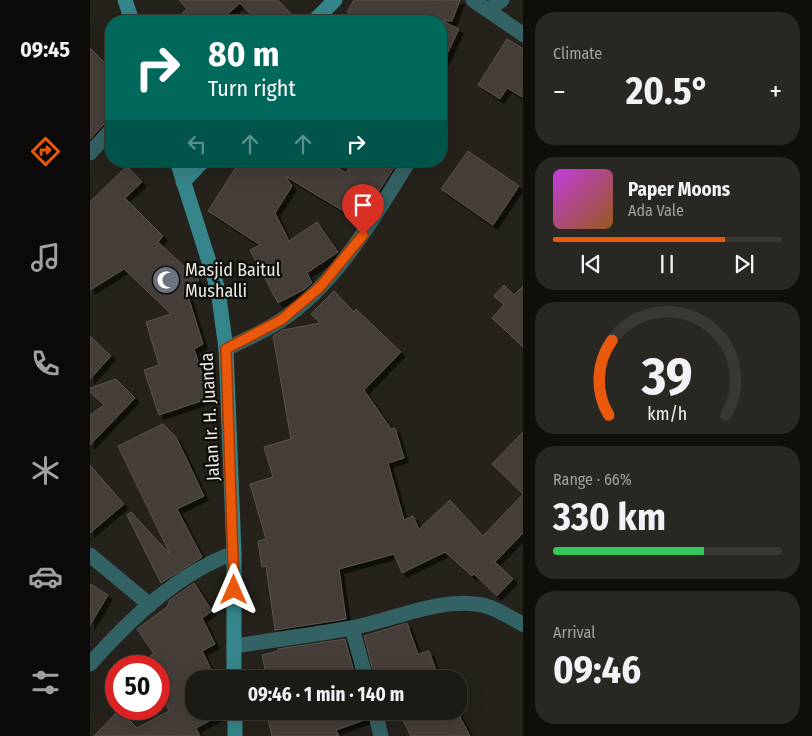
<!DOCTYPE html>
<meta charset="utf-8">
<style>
body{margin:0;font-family:"Fira Sans Condensed",sans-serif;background:#282722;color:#f1f3f6;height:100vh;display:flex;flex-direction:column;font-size:19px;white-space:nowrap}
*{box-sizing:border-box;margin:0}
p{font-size:16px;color:#a0a1a0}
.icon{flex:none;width:28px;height:28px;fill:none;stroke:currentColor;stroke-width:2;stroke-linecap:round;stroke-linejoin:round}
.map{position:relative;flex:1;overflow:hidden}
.panel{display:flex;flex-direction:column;gap:12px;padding:12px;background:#0f0e0b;width:289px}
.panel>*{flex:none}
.hud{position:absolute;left:15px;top:15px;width:342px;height:152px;border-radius:20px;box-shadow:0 5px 20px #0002,0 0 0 1px #393834;background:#00695c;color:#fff;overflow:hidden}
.speed{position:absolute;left:15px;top:655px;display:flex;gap:10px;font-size:25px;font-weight:700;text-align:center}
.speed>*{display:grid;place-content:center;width:65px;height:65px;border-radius:50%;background:#1b1a14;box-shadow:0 5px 20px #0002,0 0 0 1px #393834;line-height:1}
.speed .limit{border:8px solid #d22;background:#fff;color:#111}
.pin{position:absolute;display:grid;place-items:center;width:42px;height:42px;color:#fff;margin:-51px -21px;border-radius:50% 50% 50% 0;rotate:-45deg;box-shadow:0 0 5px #0007}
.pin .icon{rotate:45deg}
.me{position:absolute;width:55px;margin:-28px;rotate:0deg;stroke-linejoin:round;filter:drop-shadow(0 0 4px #0008)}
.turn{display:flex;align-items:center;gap:18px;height:105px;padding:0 20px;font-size:22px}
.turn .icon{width:65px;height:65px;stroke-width:2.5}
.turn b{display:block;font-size:35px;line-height:42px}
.lanes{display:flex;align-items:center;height:48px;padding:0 20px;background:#0003;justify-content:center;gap:25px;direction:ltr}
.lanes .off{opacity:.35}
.big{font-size:38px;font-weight:700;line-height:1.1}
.panel .card{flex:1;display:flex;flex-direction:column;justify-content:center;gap:8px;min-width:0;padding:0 18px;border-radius:20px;background:#282722}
.panel .dial{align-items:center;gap:0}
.dial svg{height:130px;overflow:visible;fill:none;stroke:#393834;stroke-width:7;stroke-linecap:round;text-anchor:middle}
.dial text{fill:#f1f3f6;stroke:none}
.song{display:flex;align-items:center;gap:15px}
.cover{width:60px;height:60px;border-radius:8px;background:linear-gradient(135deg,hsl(290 70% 55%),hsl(30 70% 35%))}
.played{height:5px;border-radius:2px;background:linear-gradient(90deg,#ea580c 75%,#393834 75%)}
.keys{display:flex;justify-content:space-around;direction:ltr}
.heat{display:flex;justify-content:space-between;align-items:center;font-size:28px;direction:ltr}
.charge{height:8px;border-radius:4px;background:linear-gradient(90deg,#34c759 66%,#393834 0)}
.trip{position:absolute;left:95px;top:670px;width:282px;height:50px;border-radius:20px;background:#1b1a14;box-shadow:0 5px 20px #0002,0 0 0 1px #393834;font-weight:700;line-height:50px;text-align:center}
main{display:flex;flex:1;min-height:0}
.tabs{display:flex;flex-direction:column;width:90px;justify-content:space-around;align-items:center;background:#0b0a08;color:#a0a1a0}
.tabs .icon{width:35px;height:35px}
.tabs .active{color:#ea580c}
.tabs b{font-size:22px;color:#f1f3f6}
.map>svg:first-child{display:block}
.building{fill:#443d37;stroke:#5b534d;filter:url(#shadow)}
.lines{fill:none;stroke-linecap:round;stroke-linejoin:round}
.street{stroke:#336264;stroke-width:15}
.secondary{stroke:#36858a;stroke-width:15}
.route-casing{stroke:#983908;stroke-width:12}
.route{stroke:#ea580c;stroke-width:9}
.labels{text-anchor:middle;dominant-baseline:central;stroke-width:4.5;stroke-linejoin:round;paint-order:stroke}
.poi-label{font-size:18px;fill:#ebeae4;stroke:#0c0c08;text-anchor:start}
.street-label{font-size:18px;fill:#ebeae4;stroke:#0c0c08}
</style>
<main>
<nav class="tabs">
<b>09:45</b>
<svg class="icon active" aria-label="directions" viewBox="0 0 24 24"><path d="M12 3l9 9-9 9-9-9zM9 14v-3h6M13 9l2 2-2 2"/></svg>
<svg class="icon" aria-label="music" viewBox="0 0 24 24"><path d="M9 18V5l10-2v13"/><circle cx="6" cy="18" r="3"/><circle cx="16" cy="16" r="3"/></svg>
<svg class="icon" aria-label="phone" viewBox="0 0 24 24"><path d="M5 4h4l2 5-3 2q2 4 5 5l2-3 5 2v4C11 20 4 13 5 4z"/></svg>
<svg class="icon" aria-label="climate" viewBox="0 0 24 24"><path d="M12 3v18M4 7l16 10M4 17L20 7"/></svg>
<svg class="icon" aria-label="car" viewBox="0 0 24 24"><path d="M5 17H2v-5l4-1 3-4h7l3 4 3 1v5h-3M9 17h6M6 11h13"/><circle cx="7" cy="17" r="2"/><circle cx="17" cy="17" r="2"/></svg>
<svg class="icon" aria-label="filters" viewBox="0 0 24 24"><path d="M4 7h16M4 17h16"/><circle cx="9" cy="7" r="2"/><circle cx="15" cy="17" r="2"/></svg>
</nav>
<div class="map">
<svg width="434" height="736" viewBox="0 0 434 736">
<defs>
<filter id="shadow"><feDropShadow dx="4.5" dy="4.5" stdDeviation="0" flood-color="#0009"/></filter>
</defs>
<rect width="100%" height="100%" fill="#24221a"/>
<!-- building -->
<path class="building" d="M89,0H188L208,21H167L150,3L130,21H84L97,9Z
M264,0H370L362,21H352L369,29L351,67V21H254L261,14L257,12Z
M417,39L434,49V98L417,88L410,99L388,85Z
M0,48L21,69V121L14,124L0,139Z
M378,151L429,186L403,225L351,189Z
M150,161H236L256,173L263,161H308L270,221L195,176L202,186L185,213L199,241L227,222L248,252L217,273L222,283L215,289L188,303L160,250L170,245L118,211Z
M37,166L52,182L35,198L73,236L68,242L109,280L97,293L113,344L104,349L120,398L69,415L54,370L69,365L56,322L81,314L34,269L0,290V202Z
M414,285L424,295L434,285V348L402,318L414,305L404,296Z
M244,291L264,312L266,309L311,352L274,390L301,429L305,428L314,458L298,463L314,520L323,516L329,529L360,500L393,536L433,494L402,464L434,431V532L405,562L423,579L407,596L384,574L382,576L355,552L312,573L304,554L249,569L256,619L185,630L176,566L172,567L168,541L176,539L160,484L183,477L174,447L201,439L183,336L193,330L230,323L221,314Z
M0,336L21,356L0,379Z
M26,379L45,398L0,445V415L14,405L0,392V388Z
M73,424L86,437L114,496L87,509L112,557L71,583L37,515L41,512L80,554L28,446Z
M0,465L34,504L0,533Z
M104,583L122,611L112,618L125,644L112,651L126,679H104V711L136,712L106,728L110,736H4L29,710L47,728L79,711L69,691V666H41L64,654L47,629L77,607L80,600Z
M0,584L18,595L0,625Z
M317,623L328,654L339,651L347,673L331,679H285L274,636Z
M255,639L266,679H177L172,655L188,651V649Z
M176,711H276L277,719L246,730L249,736H182Z
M308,711H367L380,736H321Z"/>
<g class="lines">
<!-- street -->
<path class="street" d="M383,0L434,35
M398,10L412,0
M0,153L21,130
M136,349C154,340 173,332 190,321C247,284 284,217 319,161
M0,555L60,605
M262,628L276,679
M144,646C183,640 222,635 261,628C304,620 348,597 392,605C407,608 421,618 434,625
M0,664C40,619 88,573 144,553
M285,711L291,736"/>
<!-- secondary -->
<path class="secondary" d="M35,0L42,21
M224,21L245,0
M87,161L128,290L136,349L144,553V679
M93,182L113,161
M145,711V736"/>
</g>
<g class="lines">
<!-- route casing -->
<g class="route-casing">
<path id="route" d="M144,590L136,349L191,320L230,287L273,235"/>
</g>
<!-- route -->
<use href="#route" class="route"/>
</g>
<!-- icons -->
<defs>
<g id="mosque-disc" transform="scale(1.4375)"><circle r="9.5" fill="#6b7280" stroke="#0c0c08"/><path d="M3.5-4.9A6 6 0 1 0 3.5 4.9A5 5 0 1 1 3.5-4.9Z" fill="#fff"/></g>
</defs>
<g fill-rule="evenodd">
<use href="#mosque-disc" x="76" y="280"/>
</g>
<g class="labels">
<!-- poi labels -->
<g class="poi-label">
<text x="95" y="270">Masjid Baitul<tspan x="95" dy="21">Mushalli</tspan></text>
</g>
<!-- street labels -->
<g class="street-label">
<text transform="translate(120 417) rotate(-93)">Jalan Ir. H. Juanda</text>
</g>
</g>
</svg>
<div class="speed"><div class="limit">50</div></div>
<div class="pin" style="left:273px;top:235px;background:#d93025"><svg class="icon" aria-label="arrive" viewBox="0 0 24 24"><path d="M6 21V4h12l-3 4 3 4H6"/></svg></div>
<svg class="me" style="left:144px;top:590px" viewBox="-20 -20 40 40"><path d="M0-17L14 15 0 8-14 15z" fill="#ea580c" stroke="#fff" stroke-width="4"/></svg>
<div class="trip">09:46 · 1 min · 140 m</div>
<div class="hud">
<div class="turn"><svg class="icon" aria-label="right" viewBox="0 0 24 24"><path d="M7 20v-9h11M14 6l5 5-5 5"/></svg><div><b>80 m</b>Turn right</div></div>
<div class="lanes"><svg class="icon off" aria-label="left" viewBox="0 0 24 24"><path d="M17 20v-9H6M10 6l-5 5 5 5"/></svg><svg class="icon off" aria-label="ahead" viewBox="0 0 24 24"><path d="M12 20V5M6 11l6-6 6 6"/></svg><svg class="icon off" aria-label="ahead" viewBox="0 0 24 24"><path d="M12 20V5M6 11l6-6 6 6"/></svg><svg class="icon" aria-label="right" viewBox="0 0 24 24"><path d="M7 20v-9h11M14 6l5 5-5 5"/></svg></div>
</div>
</div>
<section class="panel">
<div class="card"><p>Climate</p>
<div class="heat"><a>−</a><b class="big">20.5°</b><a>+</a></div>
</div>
<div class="card">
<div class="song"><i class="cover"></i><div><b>Paper Moons</b><p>Ada Vale</p></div></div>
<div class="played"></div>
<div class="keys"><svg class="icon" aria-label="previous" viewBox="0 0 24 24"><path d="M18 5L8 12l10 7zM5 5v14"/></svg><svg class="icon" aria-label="pause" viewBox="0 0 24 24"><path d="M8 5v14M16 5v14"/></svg><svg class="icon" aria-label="next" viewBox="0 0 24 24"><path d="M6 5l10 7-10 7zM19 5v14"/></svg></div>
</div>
<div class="card dial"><svg viewBox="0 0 100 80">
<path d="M14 69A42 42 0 1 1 86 69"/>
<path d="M14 69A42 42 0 0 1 16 23" stroke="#ea580c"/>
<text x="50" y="56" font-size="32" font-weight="700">39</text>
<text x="50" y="72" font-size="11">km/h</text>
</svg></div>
<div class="card"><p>Range · 66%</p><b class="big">330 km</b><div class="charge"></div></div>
<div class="card"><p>Arrival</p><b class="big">09:46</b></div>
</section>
</main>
